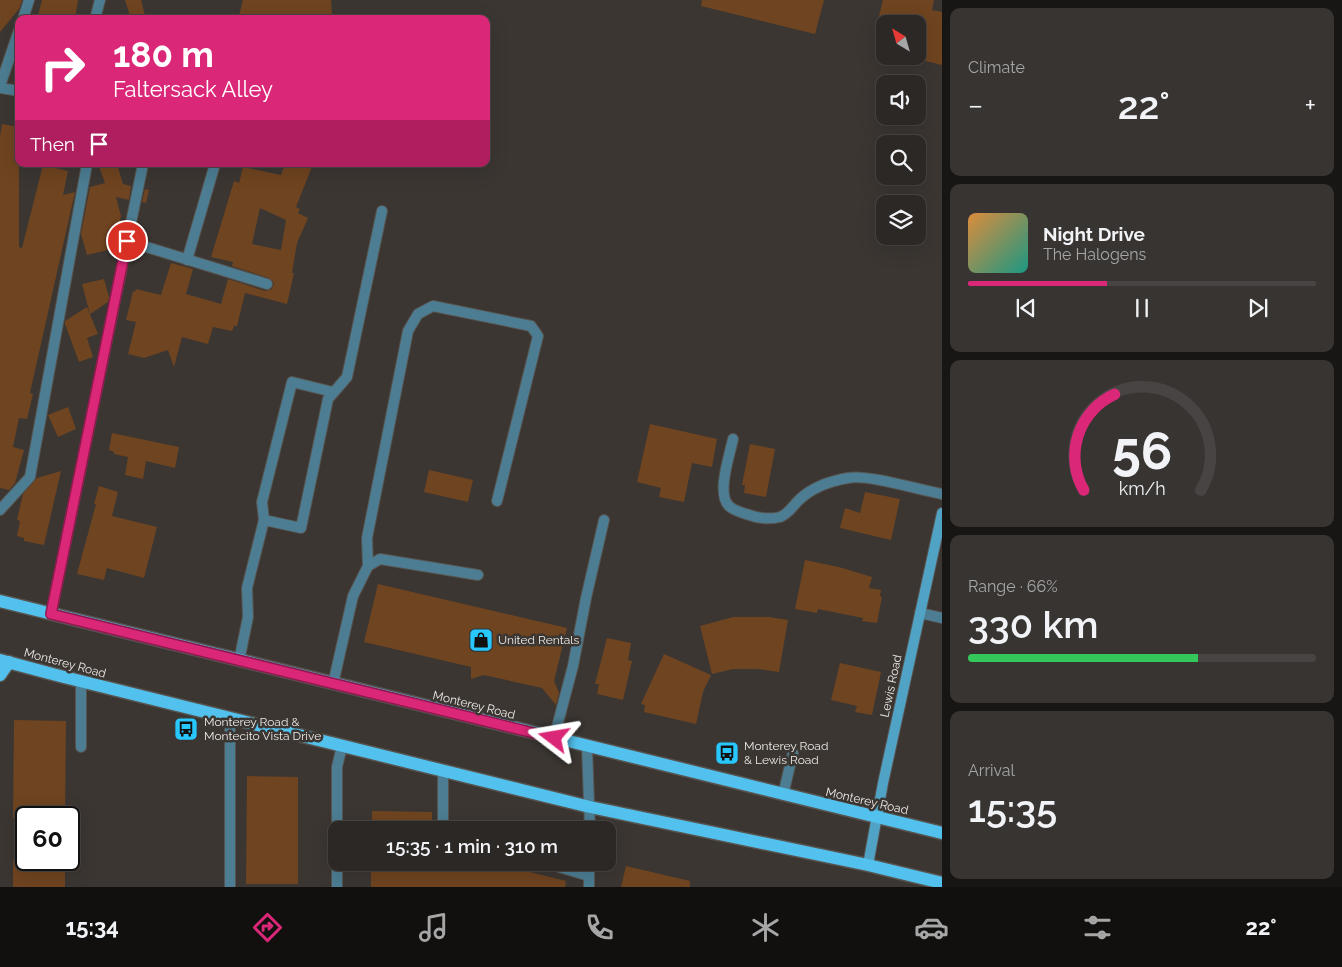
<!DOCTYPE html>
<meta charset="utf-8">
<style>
body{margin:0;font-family:Raleway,sans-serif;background:#383432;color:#f1f3f6;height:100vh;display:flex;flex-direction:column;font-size:19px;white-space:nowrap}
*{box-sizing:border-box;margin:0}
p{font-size:16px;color:#a6a6a7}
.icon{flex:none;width:28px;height:28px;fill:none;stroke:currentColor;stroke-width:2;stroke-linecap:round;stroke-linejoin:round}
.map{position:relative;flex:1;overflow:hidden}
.panel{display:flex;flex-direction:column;gap:8px;padding:8px;background:#181615;width:400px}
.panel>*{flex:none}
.banner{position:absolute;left:15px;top:15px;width:475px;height:152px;border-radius:10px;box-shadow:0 5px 20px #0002,0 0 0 1px #484443;background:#db2777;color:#fff;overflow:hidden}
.needle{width:32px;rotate:323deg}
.buttons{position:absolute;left:876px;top:15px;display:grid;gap:10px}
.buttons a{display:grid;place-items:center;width:50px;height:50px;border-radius:10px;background:#2c2826;box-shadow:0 5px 20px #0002,0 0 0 1px #484443;font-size:25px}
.speed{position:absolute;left:15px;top:806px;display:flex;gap:10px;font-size:25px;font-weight:700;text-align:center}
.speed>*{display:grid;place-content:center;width:65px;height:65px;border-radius:50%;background:#2c2826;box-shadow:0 5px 20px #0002,0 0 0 1px #484443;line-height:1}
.speed .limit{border:2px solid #111;border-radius:8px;background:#fff;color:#111}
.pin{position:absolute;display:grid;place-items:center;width:42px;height:42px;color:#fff;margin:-21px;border:2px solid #fff;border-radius:50%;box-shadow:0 1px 5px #0007}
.me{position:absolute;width:55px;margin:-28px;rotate:284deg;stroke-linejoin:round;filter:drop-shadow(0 0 4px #0008)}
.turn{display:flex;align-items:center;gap:18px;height:105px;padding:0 15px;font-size:22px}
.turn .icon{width:65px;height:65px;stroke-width:2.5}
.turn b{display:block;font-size:35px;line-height:42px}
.then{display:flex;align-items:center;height:48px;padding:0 15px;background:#0003;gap:10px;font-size:19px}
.big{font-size:38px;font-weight:600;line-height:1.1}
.panel .card{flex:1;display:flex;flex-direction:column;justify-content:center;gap:8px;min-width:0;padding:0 18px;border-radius:10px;background:#383432}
.panel .dial{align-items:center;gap:0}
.dial svg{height:130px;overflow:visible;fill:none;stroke:#484443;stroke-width:7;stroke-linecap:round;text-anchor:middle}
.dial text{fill:#f1f3f6;stroke:none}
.song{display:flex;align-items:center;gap:15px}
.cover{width:60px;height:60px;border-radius:8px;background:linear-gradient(135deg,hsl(30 70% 55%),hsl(170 70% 35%))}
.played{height:5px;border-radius:2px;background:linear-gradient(90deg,#db2777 40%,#484443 40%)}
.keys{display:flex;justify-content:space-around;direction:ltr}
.heat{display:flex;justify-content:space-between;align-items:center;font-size:28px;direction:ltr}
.charge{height:8px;border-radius:4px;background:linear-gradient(90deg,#34c759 66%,#484443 0)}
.trip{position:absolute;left:328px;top:821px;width:288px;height:50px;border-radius:10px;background:#2c2826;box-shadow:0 5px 20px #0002,0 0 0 1px #484443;font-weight:600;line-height:50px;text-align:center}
.menu{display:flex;height:80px;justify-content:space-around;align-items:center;background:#12100f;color:#a6a6a7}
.menu .icon{width:35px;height:35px}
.menu .active{color:#db2777}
.menu b{font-size:22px;color:#f1f3f6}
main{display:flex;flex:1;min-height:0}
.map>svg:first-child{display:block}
.building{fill:#6f4420;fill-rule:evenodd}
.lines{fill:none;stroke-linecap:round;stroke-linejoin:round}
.lane-casing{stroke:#57534f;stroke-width:12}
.street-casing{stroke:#57534f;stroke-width:12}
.secondary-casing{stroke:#57534f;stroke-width:12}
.primary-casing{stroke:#57534f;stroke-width:15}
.lane{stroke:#4c7d92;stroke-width:10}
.street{stroke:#4c7d92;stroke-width:10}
.secondary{stroke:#51a3c5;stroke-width:10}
.primary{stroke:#53c1ed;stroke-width:12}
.route-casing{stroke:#8e194d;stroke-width:12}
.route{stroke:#db2777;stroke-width:9}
.labels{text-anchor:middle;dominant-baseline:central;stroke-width:5;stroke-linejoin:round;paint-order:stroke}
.poi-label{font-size:12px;fill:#ece9e6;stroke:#3b3632;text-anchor:start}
.street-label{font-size:12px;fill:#ece9e6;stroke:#3b3632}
</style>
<main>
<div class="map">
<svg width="942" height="887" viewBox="0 0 942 887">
<rect width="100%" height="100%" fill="#3b3632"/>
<!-- building -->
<path class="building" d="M0,0H22L19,9L0,32Z
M42,0H78L75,19H37Z
M125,0H141L146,19H131Z
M243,0H331L332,16L300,17V19H238Z
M702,0H824L815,34L701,6Z
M883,0H934L932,10L942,12V65L918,59V24H877Z
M2,124L19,127V247L22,248L43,165L68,171L63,195L75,192L30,393L33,394L27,419L19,418L13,447L24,450L15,483L9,490L0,488V136Z
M98,164H117L123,184L131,186L129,200L116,197L121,216L116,248L87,255L81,234L90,187L105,183Z
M285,164H313L296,207L300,209L298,213L308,218L297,243L292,273H294L287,304L245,293L237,326H234L232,331L213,327L208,344L182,337L174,367L168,350L144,358L128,354L136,322L126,320L133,291L135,292L136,289L161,295L171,263L193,269L186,294L221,304L228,279L265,291L272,289L274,283L269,278L232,266L233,262L211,257L234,181L239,183L243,167L281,175ZM260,208L286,220L281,250L252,244Z
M145,189L149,190L146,203L142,202Z
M104,279L109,297L108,302L90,314L82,284Z
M87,307L98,334L87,338L93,357L79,362L65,324V321Z
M68,407L76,429L58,437L48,415Z
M650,424L717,439L712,467L692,463L684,502L659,497L661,488L637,482Z
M112,433L179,447L175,468L146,461L143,479L125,475L128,457L114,454V452L109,450Z
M750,444L775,449L766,497L744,493L745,485H742Z
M429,470L473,480L468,502L424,492Z
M61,471L44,545L24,541V538L17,536L20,521L17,520L23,494L37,478Z
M99,486L118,492L112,516L157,527L144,578L107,568L104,580L77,574L96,504H94Z
M865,492L900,499L891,540L840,528L845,508L860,513Z
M805,560L839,567L872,577L869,588L881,590L880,596L882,597L877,623L862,621L863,618L818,609L817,613L795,609Z
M378,584L567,628L554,681L559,693L556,705L542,688L484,675L471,679V667L364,642Z
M733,617H769L788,620L779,672L758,669H733L712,674L700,626Z
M607,638L631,643L628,660L632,661L623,700L597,694L599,684H595Z
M664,654L711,675L703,692L696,724L644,712L645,705L641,704Z
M840,663L881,672L872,715L855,712L857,706L831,700Z
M14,720L66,721L65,818H13Z
M247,776L298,777V884H246Z
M372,811L432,812V830H372Z
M13,860H65V887H13Z
M371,862H489L566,881L565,887H371Z
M626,866L690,881V887H621Z"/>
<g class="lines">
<!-- lane casing -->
<g class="lane-casing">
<path id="lane" d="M23,19L29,0
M95,19L100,0
M0,86L19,30
M0,88L19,91
M127,241L267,284
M187,260L215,164
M733,439C730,454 716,494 729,506C733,510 740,512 746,514C757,518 768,520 780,517C789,514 793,505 800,499C813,487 830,481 848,478C869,474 919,490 942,494
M0,510L30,477L87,164
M264,520L301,528L328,399L347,377L382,211
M368,566L367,538L408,331L418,314L433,306L531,326L538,336L497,501
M920,613L942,618
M51,614L143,164
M239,661L248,617L247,588L264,520L262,502L292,382L333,392
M333,684L353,596L368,566L380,559L478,575
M230,719V887
M554,738L573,666L586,598L604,520
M81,747V681
M783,795L793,753
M337,830V767L342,746
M443,830V771
M337,862V887
M559,867L589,876"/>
</g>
<!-- street casing -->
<g class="street-casing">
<path id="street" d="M587,747L590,830
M589,887V862"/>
</g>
<!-- secondary casing -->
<g class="secondary-casing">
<path id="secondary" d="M868,865L883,783L942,513"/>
</g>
<!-- primary casing -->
<g class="primary-casing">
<path id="primary" d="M0,601L942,833
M0,660L60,676L590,807L868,865L942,883
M0,675L9,662"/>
</g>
<!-- lane -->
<use href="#lane" class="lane"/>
<!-- street -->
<use href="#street" class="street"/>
<!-- secondary -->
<use href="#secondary" class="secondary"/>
<!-- primary -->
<use href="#primary" class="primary"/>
</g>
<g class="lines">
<!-- route casing -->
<g class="route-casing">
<path id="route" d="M127,241L51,614L554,738"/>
</g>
<!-- route -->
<use href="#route" class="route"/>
</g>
<!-- icons -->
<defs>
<g id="shop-square" transform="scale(1.25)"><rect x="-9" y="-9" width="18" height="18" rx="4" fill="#28c8ff" stroke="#3b3632"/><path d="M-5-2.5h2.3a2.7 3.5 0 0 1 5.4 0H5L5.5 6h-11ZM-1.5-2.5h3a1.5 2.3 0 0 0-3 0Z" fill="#111"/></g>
<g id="bus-square" transform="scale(1.25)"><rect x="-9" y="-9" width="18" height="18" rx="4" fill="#28c8ff" stroke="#3b3632"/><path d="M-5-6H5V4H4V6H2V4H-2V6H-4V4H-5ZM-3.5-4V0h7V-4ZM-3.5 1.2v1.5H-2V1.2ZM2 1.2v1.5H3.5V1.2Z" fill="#111"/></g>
</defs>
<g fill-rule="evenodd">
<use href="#shop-square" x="481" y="640"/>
<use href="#bus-square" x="186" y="729"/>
<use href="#bus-square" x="727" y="753"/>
</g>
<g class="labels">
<!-- poi labels -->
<g class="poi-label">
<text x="498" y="640">United Rentals</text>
<text x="204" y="722">Monterey Road &amp;<tspan x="204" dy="14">Montecito Vista Drive</tspan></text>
<text x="744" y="746">Monterey Road<tspan x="744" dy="14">&amp; Lewis Road</tspan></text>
</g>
<!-- street labels -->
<g class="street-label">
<text transform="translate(65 663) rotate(15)">Monterey Road</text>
<text transform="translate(891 686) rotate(-78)">Lewis Road</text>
<text transform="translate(474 705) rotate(14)">Monterey Road</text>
<text transform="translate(867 801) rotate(13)">Monterey Road</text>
</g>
</g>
</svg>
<div class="buttons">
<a><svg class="needle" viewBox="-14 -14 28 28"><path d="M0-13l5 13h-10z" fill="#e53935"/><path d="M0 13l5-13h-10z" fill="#a6a6a7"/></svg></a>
<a><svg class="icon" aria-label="sound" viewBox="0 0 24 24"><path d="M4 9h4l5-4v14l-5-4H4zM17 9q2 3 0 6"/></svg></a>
<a><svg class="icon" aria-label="search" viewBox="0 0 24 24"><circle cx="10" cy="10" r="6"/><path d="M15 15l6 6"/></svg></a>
<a><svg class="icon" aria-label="layers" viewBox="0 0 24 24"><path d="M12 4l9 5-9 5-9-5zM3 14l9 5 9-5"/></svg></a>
</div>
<div class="speed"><div class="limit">60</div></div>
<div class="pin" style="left:127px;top:241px;background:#d93025"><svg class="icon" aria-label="arrive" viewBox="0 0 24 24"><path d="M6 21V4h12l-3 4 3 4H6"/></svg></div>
<svg class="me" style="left:554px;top:738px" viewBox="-20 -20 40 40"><path d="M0-17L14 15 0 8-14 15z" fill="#db2777" stroke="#fff" stroke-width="4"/></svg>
<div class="trip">15:35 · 1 min · 310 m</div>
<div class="banner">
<div class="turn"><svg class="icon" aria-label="right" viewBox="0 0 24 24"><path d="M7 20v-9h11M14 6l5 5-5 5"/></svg><div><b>180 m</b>Faltersack Alley</div></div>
<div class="then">Then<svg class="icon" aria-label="arrive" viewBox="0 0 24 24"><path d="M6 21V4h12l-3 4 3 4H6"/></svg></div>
</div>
</div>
<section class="panel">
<div class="card"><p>Climate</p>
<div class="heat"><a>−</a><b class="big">22°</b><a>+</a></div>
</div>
<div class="card">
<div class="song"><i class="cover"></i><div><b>Night Drive</b><p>The Halogens</p></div></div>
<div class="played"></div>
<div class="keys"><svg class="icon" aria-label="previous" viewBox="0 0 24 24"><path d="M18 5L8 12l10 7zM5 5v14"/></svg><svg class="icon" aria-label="pause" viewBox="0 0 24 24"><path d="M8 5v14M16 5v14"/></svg><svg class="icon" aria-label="next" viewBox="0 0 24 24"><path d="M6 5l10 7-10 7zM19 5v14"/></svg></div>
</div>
<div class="card dial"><svg viewBox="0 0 100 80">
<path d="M14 69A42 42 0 1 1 86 69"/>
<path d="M14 69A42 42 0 0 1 33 10" stroke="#db2777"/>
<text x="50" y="56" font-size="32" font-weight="700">56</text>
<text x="50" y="72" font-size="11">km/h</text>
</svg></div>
<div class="card"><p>Range · 66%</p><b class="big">330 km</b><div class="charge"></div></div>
<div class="card"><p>Arrival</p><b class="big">15:35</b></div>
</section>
</main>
<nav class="menu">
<b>15:34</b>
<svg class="icon active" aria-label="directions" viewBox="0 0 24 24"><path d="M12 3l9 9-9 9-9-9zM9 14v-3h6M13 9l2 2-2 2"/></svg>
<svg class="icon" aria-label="music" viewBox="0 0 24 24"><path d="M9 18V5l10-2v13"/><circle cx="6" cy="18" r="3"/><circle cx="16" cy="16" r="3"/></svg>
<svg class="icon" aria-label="phone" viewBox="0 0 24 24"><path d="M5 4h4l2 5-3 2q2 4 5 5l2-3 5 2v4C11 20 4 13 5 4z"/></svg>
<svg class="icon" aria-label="climate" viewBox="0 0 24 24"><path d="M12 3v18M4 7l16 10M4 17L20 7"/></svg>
<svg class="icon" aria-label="car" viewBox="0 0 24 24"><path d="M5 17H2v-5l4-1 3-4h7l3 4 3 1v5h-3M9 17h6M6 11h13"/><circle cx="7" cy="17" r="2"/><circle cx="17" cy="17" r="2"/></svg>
<svg class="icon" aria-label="filters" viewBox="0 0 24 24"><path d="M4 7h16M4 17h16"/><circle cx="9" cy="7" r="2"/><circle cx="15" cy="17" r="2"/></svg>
<b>22°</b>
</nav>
